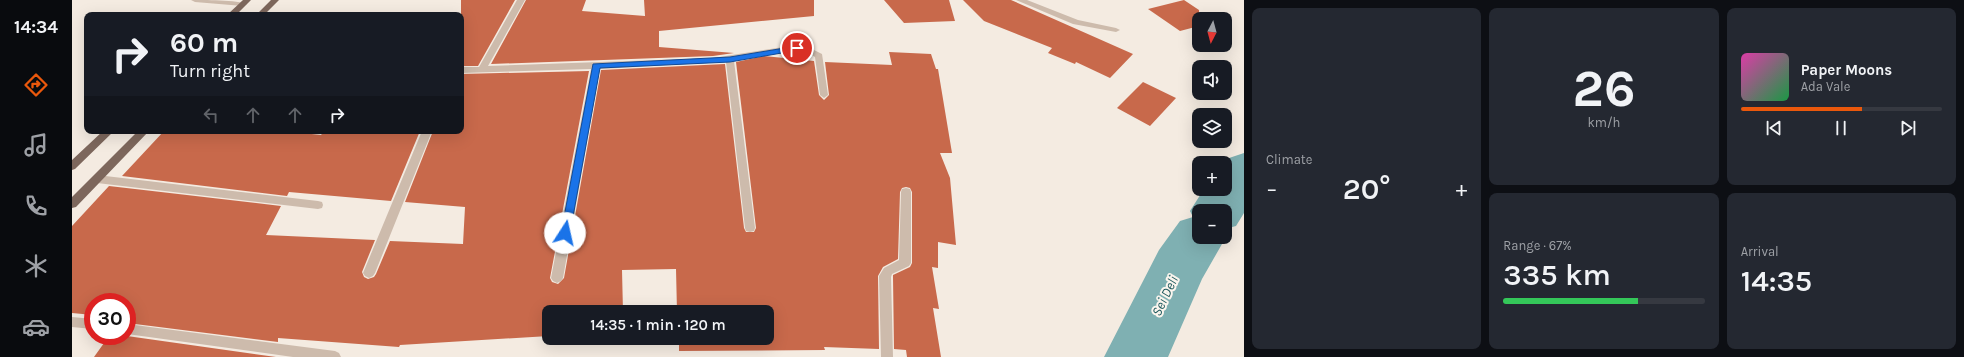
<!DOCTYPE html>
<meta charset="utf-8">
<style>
body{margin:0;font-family:Karla,sans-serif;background:#242831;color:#f1f3f6;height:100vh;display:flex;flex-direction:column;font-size:15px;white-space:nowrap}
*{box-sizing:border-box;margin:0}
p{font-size:13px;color:#9ea1a6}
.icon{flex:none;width:22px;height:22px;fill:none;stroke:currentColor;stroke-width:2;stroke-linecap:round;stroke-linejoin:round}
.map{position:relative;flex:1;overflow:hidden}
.side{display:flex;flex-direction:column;gap:8px;padding:8px;background:#0d0f14;width:720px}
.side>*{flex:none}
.banner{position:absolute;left:12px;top:12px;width:380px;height:122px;border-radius:8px;box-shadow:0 4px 16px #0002;background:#171b24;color:#f1f3f6;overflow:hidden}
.needle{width:26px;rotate:186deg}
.buttons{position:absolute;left:1120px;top:12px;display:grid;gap:8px}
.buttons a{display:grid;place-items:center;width:40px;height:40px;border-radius:8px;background:#171b24;box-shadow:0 4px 16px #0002;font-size:20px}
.speed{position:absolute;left:12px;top:293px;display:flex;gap:8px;font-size:20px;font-weight:700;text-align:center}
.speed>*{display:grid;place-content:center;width:52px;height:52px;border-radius:50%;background:#171b24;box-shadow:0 4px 16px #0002;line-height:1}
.speed .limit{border:6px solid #d22;background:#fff;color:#111}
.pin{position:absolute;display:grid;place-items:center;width:34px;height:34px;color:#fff;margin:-17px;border:2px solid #fff;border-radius:50%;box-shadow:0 1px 4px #0007}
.me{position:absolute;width:44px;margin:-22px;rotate:10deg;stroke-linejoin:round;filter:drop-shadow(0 0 3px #0008)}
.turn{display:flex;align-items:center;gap:14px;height:84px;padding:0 20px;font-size:18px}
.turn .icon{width:52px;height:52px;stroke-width:2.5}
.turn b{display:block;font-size:28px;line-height:34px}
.lanes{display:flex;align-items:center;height:38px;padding:0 20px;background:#0003;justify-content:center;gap:20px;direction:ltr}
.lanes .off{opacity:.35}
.big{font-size:30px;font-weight:600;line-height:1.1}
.side .tile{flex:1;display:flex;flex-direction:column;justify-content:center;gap:6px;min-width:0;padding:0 14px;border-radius:8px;background:#242831}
.side .dial{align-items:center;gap:0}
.dial b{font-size:52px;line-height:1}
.song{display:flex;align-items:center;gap:12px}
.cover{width:48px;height:48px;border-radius:6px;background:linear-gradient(135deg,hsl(320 70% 55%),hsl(140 70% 35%))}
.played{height:4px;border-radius:2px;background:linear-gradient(90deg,#ea580c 60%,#363941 60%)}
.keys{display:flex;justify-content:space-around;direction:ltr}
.heat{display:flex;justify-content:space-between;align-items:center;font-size:22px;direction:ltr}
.charge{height:6px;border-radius:3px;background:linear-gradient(90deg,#34c759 67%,#363941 0)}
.side .tiles{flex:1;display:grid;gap:8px;grid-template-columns:repeat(3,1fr)}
.tile:first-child{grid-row:span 2}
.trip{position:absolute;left:470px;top:305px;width:232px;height:40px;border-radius:8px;background:#171b24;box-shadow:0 4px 16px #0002;font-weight:600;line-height:40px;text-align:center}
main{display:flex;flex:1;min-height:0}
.tabs{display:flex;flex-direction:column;width:72px;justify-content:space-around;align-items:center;background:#090b0e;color:#9ea1a6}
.tabs .icon{width:28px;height:28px}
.tabs .active{color:#ea580c}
.tabs b{font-size:18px;color:#f1f3f6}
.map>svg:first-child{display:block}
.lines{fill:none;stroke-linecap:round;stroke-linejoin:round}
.river{fill:#7fb0b2;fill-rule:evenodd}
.building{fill:#c8694b}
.street{fill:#cdbbac;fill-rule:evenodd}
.primary{fill:#7d675c;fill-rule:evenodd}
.route{fill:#1a73e8;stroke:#114b97}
.labels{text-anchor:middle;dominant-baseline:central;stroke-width:4;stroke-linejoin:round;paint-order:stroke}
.water-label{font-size:14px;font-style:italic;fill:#1f5a5e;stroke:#fbf5ee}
</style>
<main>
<nav class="tabs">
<b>14:34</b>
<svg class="icon active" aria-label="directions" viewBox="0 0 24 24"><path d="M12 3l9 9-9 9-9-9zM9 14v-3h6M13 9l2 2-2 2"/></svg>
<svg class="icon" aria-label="music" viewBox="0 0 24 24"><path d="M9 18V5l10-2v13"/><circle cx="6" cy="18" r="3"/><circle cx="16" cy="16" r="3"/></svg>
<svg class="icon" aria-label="phone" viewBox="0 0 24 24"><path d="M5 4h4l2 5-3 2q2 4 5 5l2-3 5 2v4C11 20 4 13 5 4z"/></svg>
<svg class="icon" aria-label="climate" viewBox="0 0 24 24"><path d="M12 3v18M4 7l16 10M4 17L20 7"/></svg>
<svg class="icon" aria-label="car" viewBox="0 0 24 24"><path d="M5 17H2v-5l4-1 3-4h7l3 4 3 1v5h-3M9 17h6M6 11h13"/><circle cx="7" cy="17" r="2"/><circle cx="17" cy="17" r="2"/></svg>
</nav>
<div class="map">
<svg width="1172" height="357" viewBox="0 0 1172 357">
<rect width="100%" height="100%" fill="#f4ebe1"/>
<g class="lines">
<!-- river -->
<path class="river" d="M1172,153V213L1164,226L1153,229V211H1127V237H1153V234L1154,237L1130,279L1096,357H1032L1087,250L1108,221L1121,217L1118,211L1132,189H1153V163H1151L1154,159Z"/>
</g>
<!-- building -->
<path class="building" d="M389,0H443L406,66H389Z
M454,0H514L510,11L573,16L572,0H742V16L587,31V47L662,53L641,56L419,64Z
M812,0H877L883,21L832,23Z
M891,0H939L1061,54L1038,78L1004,62L1003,64L976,53L980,48L912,21Z
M1112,0L1127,10V26L1108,31L1076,9Z
M817,52L859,54L864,69H866L880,153H868L878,178L884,245L866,242V268L860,267L867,309L861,308L869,357H835L834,350L822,349L821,277V275L838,267L840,263V192L838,188L834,187L830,188L828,192L826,259L811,267L806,276L807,349L752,347L753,350L607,351V338H695V312H605L604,269L550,270L551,312H477V336L328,345L327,347L206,338V342L55,323V302H21V315L0,313V226L37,186L209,206L194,235L303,240L290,272L292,277L296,279L302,277L304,274L318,241L391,244L393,207L333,202L361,131H389V74L517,71L478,278L480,282L486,284L492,278L529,70L653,64L672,228L674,232H682L684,228L664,62L692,56L742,61L747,95L752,100L757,95L753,62L820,65Z
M1071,82L1104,98L1078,126L1045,108Z
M92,131H212L249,135L252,131H348L319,201L217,192L215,196L50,176Z
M37,336H55L204,357H22Z"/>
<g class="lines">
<!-- street -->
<path class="street" d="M119,0C131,0 166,0 175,4L171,6L123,2Z
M445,0H453L416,66L641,58L718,46L740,49L750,54L756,95L752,98L748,95L743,57C724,43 684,57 662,61L683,228L682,231L678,232L674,231L673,228L654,62L528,69L491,278L489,281L485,283L481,281L479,278L519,69L389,73V67H407Z
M944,0H955L1006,20L1044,28L1048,30L1044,32L1001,24Z
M350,131H360L303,273L301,276L297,278L293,276L291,273Z
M25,175L246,201L250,202L251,205L250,208L246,209L25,183L20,179Z
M834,188L838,189L839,192V263L837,266L820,274L819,277L821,357H809L807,276L812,268L827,260L829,192L830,189Z
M0,317L21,319V329L0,327Z
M55,324L263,351L267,353L269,357H221L55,334Z"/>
<!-- primary -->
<path class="primary" d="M171,0H179L164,15H155Z
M199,0H207L192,15H184Z
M31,131H42L3,169L0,170V160Z
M66,131H77L4,207L0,208V197Z"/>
</g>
<!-- route -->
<path class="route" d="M725,46L728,48L727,50L658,62L528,68L498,233L497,235H490L489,233L521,64L658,57Z"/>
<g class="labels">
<!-- water labels -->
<g class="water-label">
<text transform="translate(1093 296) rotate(-64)">Sei Deli</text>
</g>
</g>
</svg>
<div class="buttons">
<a><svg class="needle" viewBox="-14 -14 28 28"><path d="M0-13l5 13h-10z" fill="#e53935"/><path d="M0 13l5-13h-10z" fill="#9ea1a6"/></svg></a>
<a><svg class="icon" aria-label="sound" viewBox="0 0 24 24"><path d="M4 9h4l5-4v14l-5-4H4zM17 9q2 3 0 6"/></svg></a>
<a><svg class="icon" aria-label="layers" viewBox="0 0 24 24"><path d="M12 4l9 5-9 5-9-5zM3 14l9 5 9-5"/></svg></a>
<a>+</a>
<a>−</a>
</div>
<div class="speed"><div class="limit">30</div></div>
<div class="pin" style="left:725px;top:48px;background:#d93025"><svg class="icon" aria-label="arrive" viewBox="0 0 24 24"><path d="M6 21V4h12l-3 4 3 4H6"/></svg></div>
<svg class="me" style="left:493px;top:233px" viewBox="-20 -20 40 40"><circle r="19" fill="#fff"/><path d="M0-13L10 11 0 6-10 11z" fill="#1a73e8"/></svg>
<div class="trip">14:35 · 1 min · 120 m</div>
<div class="banner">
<div class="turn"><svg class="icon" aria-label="right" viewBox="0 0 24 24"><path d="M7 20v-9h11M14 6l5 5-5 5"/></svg><div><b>60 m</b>Turn right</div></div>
<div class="lanes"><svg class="icon off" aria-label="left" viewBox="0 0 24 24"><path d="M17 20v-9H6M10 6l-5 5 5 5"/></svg><svg class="icon off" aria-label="ahead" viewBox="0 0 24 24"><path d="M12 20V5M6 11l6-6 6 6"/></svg><svg class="icon off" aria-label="ahead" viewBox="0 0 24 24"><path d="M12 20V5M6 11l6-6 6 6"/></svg><svg class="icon" aria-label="right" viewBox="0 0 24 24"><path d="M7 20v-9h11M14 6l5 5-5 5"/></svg></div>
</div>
</div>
<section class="side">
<div class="tiles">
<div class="tile"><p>Climate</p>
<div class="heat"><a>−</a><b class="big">20°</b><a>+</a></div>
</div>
<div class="tile dial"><b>26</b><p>km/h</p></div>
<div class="tile">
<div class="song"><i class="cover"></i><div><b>Paper Moons</b><p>Ada Vale</p></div></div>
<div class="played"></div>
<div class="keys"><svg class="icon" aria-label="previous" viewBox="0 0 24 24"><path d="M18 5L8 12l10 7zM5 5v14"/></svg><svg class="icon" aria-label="pause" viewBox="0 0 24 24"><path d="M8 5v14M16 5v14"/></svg><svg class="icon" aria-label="next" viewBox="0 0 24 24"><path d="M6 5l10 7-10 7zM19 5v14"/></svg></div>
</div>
<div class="tile"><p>Range · 67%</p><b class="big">335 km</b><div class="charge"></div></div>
<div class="tile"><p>Arrival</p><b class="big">14:35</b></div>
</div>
</section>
</main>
